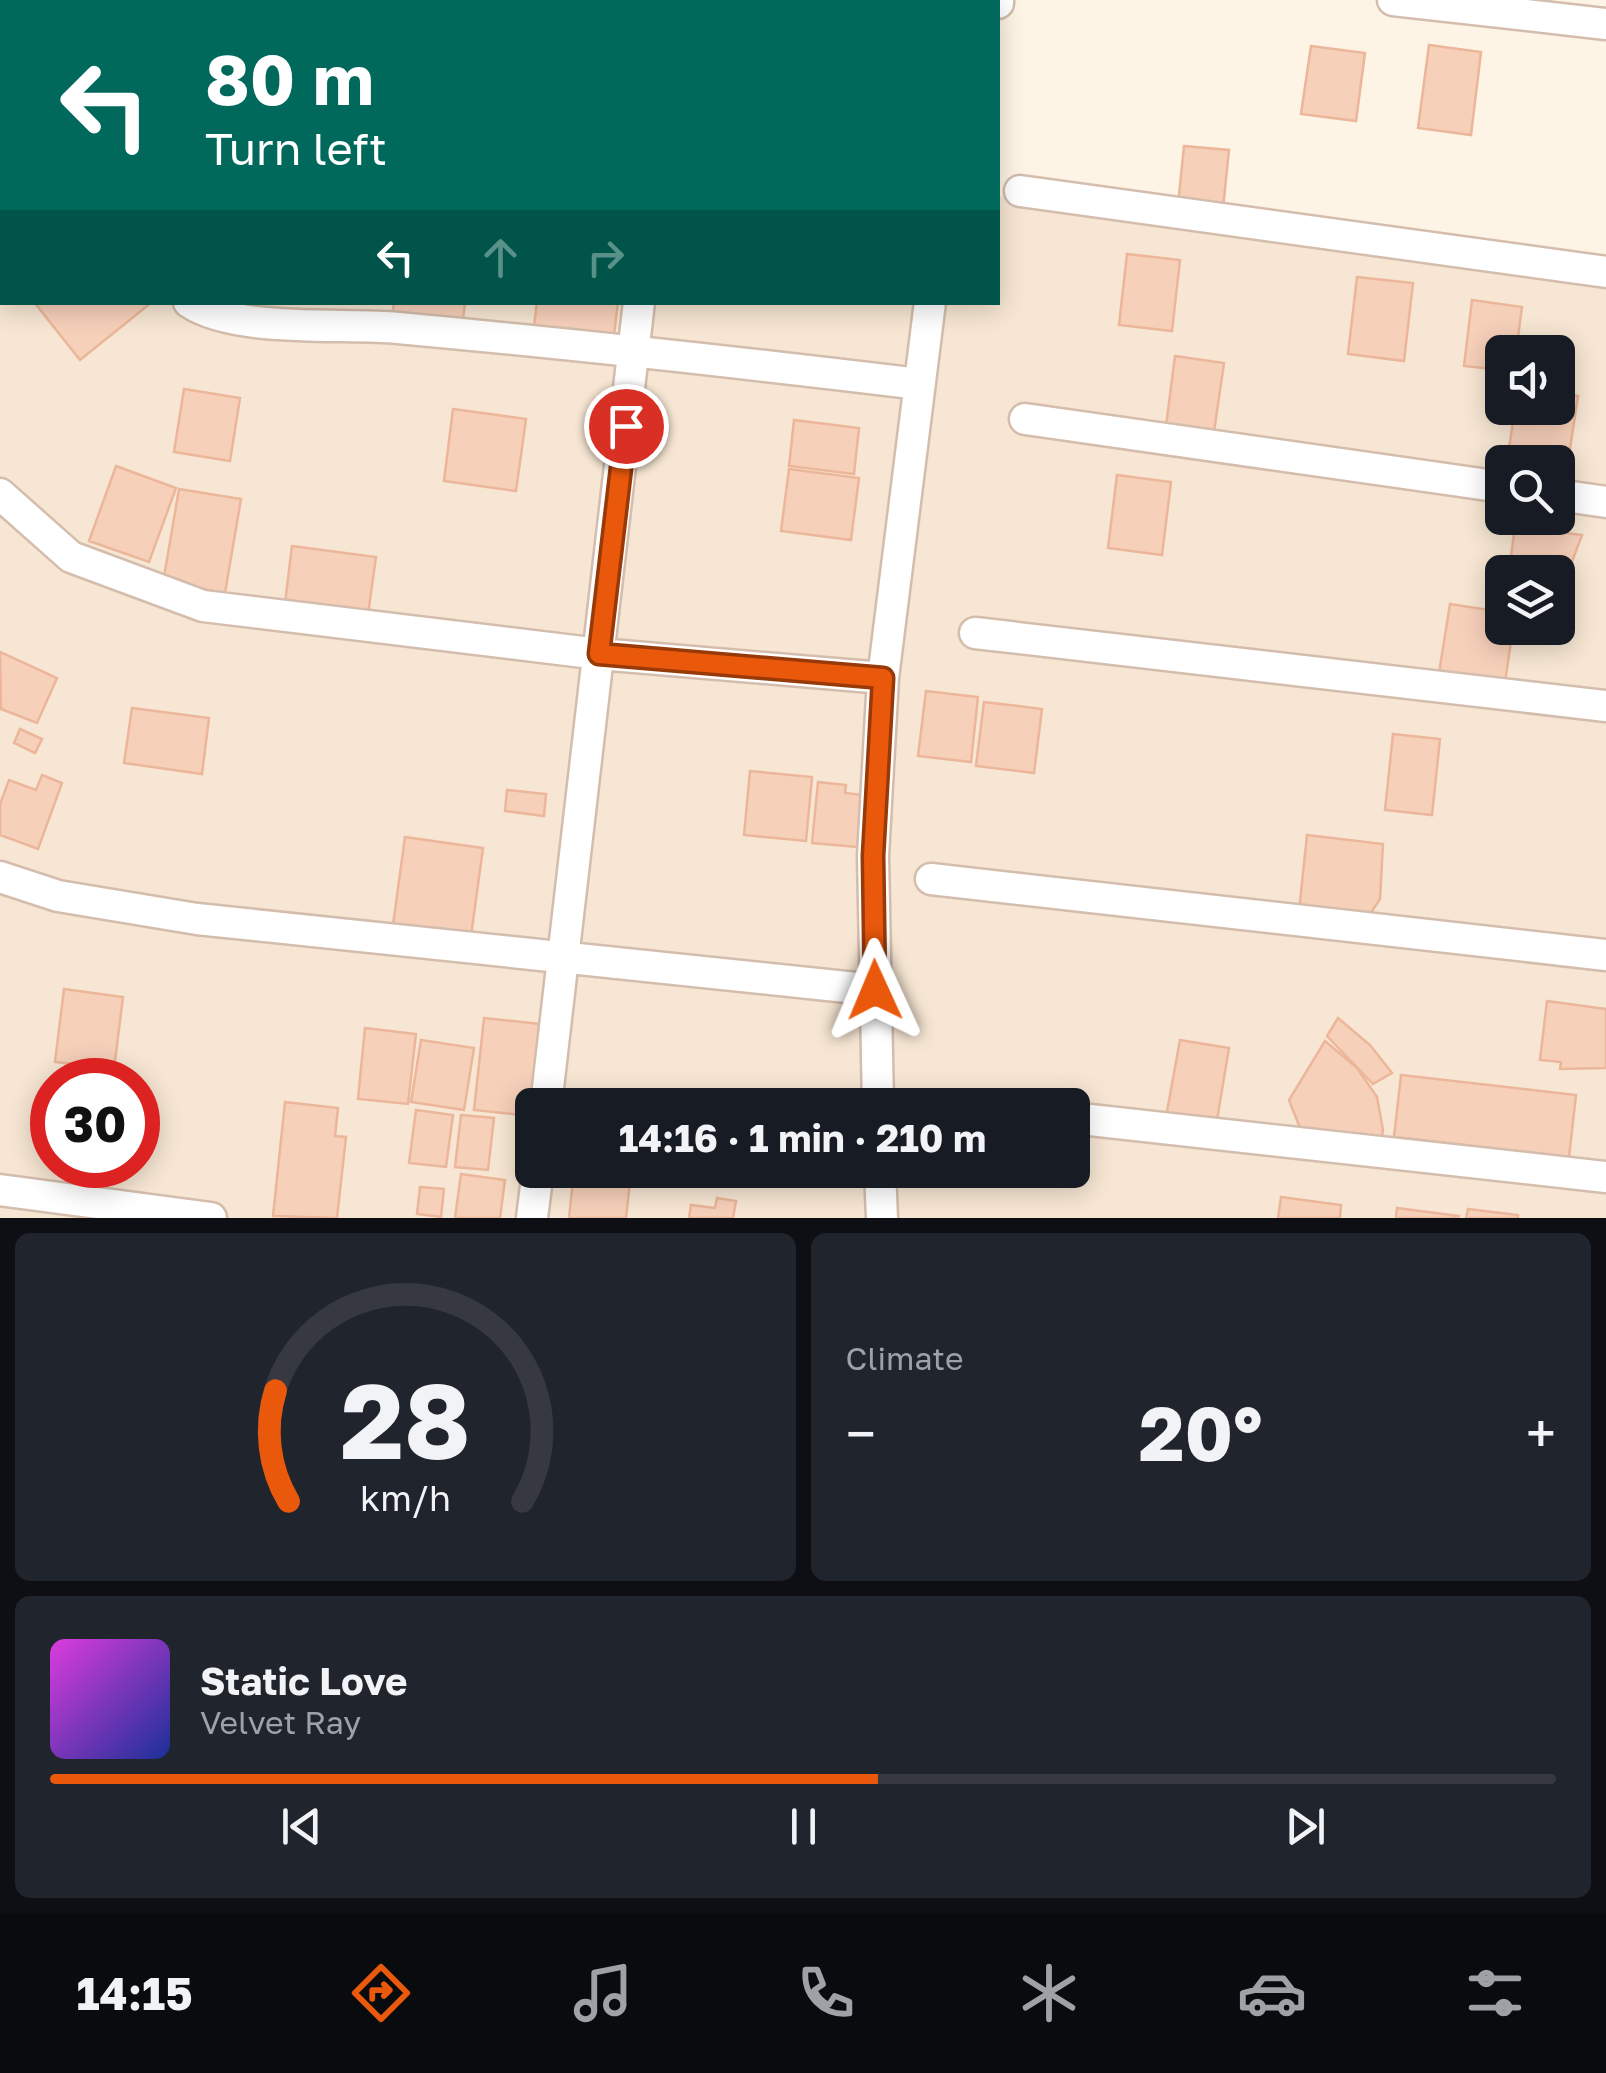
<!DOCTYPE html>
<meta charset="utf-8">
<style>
body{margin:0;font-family:"Golos Text",sans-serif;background:#20242c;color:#f1f3f6;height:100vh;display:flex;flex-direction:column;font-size:38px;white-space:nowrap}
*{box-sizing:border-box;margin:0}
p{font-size:32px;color:#9ea1a6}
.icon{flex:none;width:55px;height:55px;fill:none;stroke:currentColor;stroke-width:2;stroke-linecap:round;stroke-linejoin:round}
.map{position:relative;height:1218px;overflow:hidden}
.panel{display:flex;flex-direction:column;gap:15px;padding:15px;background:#0d0f14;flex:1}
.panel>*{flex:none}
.banner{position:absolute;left:0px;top:0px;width:1000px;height:305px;box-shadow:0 5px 25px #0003;background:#00695c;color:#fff;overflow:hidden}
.controls{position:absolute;left:1485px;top:335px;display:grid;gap:20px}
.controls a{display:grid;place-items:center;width:90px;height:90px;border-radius:15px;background:#171b24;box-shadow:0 5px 25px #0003;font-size:50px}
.speed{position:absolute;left:30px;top:1058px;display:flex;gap:20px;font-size:50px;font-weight:700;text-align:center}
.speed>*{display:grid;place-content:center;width:130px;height:130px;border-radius:50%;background:#171b24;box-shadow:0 5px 25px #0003;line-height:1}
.speed .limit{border:15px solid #d22;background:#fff;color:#111}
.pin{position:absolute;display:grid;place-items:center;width:85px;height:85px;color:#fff;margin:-42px;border:5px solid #fff;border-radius:50%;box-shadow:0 2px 10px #0007}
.me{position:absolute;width:110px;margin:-55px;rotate:359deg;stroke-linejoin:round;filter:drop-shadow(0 0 8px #0008)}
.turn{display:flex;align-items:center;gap:35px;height:210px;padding:0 40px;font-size:45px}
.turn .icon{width:130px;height:130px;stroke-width:2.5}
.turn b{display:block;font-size:70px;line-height:85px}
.lanes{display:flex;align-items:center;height:95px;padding:0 40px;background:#0003;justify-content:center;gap:50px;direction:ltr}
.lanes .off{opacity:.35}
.big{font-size:75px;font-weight:700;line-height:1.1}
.panel .tile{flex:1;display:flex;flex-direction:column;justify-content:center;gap:15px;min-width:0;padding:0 35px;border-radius:15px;background:#20242c}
.panel .dial{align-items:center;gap:0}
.dial svg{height:260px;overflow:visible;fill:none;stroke:#363941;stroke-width:7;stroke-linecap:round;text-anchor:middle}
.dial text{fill:#f1f3f6;stroke:none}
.song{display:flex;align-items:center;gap:30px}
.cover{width:120px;height:120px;border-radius:15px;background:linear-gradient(135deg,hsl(300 70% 55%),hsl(230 70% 35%))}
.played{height:10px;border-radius:5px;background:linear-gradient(90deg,#ea580c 55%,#363941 55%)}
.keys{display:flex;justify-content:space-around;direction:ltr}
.heat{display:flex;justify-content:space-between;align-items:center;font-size:55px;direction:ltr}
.panel .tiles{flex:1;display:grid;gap:15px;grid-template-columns:1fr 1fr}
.tile:last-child{grid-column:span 2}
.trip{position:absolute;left:515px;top:1088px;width:575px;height:100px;border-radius:15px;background:#171b24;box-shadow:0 5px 25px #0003;font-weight:700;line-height:100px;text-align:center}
.dock{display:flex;height:160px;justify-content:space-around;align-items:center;background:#090b0e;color:#9ea1a6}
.dock .icon{width:70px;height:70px}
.dock .current{color:#ea580c}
.dock b{font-size:45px;color:#f1f3f6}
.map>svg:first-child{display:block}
.residential{fill:#f7e6d3;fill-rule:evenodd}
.green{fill:#d5eec2}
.building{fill:#f7d0ba;stroke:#ebb699;stroke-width:2.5}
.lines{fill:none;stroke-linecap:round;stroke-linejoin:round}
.minor-casing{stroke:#d4bdac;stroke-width:35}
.minor{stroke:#fff;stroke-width:30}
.route-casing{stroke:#983908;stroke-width:25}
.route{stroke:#ea580c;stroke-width:18}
</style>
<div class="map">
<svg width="1606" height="1218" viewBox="0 0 1606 1218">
<rect width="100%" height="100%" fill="#fef4e5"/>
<!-- residential -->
<path class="residential" d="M0,0H666L2,2V302H998V196L1606,280V1218H0ZM1502,352H1558V408H1502ZM1502,462H1558V518H1502ZM1502,572H1558V628H1502ZM52,1080H138V1165H52ZM532,1105H1072V1170H532Z"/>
<!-- green -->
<path class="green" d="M0,0H240L2,2L0,207Z"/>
<!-- building -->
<path class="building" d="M1429,45L1481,52L1471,135L1418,128Z
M1311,46L1365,53L1356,121L1301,114Z
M1184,146L1229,150L1223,209L1178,205Z
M1127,254L1180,260L1172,331L1119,325Z
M1357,277L1413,283L1404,361L1348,354Z
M1472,300L1522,307L1516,352H1502V370L1464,366Z
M34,302H152L80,360Z
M394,302H465L463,320L393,311Z
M537,302H618L613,343L533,334Z
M1175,356L1224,363L1214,432L1166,426Z
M184,389L240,398L230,461L174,452Z
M1558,392L1578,396L1566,475L1558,474V462H1507L1515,408H1558Z
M453,409L526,419L516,491L444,481Z
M794,420L859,428L854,474L789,466Z
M116,466L176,488L149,562L89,541Z
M789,469L859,478L851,540L781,531Z
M1117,475L1171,482L1162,555L1108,548Z
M179,489L241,499L225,593L163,583Z
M1515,526L1582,535L1558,599V572H1509Z
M292,546L376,557L368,614L285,603Z
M1450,604L1502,612V628H1513L1504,689L1438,679Z
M0,652L57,678L37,723L1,709Z
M926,691L978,697L971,762L918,756Z
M984,702L1042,709L1034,773L976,766Z
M132,708L209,718L202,774L124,763Z
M20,729L42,739L35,753L14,743Z
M1393,734L1440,739L1432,815L1385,810Z
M750,771L812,777L806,841L744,835Z
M42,775L62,783L38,849L0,835V804L9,780L36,790Z
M818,782L846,785L845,793L863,795L857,847L812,843Z
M507,790L546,794L544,816L505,811Z
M1307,835L1383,844L1380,899L1366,920L1299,911Z
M405,837L483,848L471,936L393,925Z
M64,989L123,997L114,1069L55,1062Z
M1547,1001L1606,1009V1068L1560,1069L1561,1062L1540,1060Z
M484,1018L541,1024L531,1116L474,1110Z
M1338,1018L1370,1045L1392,1073L1373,1084L1327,1036Z
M365,1028L416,1034L408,1104L358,1099Z
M421,1040L474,1048L464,1110L411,1102Z
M1180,1040L1229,1048L1216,1126L1166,1117Z
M1325,1041L1357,1068L1377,1097L1383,1130L1380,1148L1304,1138L1289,1100Z
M1401,1075L1576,1095L1569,1157L1394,1137Z
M285,1102L338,1108L335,1136L346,1137L337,1218L273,1216Z
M416,1110L453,1115L446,1167L409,1163Z
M461,1115L494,1118L488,1170L455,1167Z
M574,1170L631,1173L626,1218H569Z
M461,1174L505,1180L500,1218H455Z
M420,1187L444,1189L441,1217L417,1214Z
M1281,1197L1341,1205L1340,1218H1278Z
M717,1198L736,1201L733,1218H689L691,1205L715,1208Z
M1397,1208L1459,1216L1458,1218H1396Z
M1468,1209L1518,1215V1218H1466Z"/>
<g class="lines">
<!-- minor casing -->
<g class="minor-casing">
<path id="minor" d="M1393,0L1606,24
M320,2L322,0
M663,2L664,0
M998,3V0
M1020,191L1606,272
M0,257L2,256
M189,302C235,333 340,323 398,328C572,344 745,363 919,384
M1025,419L1502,487
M0,494L71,557L203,606L599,654L883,678
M1558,495L1606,502
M975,633L1606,706
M0,877L58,896L197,919L875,990
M931,879L1606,955
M546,1105L639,302
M878,1105L873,856L883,678L930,302
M1072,1118L1606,1177
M880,1170L882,1218
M0,1190L211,1218
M532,1218L538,1170"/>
</g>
<!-- minor -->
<use href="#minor" class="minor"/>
</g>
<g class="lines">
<!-- route casing -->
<g class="route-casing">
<path id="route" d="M626,426L599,654L883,678L873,856L875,990"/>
</g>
<!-- route -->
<use href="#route" class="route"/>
</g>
</svg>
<div class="controls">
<a><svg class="icon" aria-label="sound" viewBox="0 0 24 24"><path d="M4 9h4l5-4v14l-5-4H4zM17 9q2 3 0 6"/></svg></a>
<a><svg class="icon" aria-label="search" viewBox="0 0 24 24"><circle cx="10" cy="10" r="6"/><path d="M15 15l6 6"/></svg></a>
<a><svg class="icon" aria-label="layers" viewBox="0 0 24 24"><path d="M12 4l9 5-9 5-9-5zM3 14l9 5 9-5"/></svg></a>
</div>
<div class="speed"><div class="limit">30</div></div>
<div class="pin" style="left:626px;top:426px;background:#d93025"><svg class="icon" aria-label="arrive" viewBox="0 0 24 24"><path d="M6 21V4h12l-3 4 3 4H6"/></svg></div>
<svg class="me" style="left:875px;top:990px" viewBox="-20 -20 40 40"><path d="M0-17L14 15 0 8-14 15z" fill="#ea580c" stroke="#fff" stroke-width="4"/></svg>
<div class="trip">14:16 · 1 min · 210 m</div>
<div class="banner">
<div class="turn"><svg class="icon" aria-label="left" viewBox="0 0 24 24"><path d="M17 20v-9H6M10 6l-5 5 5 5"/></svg><div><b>80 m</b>Turn left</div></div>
<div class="lanes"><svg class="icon" aria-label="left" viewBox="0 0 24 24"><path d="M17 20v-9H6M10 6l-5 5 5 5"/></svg><svg class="icon off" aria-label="ahead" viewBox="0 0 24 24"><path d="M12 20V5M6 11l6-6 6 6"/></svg><svg class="icon off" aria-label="right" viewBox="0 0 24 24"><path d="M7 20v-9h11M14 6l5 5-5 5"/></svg></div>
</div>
</div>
<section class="panel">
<div class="tiles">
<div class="tile dial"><svg viewBox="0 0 100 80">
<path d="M14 69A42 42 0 1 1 86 69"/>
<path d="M14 69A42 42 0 0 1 10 35" stroke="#ea580c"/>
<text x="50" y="56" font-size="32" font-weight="700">28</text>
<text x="50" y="72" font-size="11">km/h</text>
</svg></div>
<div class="tile"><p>Climate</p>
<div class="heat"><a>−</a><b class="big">20°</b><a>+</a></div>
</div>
<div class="tile">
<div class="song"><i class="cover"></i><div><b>Static Love</b><p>Velvet Ray</p></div></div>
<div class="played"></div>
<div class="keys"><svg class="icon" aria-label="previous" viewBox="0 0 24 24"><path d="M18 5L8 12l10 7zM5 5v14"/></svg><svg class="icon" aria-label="pause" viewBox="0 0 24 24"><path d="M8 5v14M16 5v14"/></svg><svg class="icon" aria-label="next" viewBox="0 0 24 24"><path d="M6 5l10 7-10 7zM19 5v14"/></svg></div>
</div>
</div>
</section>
<nav class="dock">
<b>14:15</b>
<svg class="icon current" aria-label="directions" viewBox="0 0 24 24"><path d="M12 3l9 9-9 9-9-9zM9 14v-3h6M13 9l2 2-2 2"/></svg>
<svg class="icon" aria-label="music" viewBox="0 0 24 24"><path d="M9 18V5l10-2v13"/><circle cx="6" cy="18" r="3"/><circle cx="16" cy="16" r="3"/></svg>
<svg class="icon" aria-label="phone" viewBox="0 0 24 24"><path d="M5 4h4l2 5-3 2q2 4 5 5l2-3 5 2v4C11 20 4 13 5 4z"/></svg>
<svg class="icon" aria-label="climate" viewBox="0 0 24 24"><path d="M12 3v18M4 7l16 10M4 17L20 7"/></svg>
<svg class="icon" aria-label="car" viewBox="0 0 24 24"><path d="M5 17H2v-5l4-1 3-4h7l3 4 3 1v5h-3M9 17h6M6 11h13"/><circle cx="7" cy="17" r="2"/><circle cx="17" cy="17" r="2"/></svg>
<svg class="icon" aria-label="filters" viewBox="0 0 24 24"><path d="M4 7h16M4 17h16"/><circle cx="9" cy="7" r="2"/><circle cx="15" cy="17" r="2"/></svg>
</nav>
